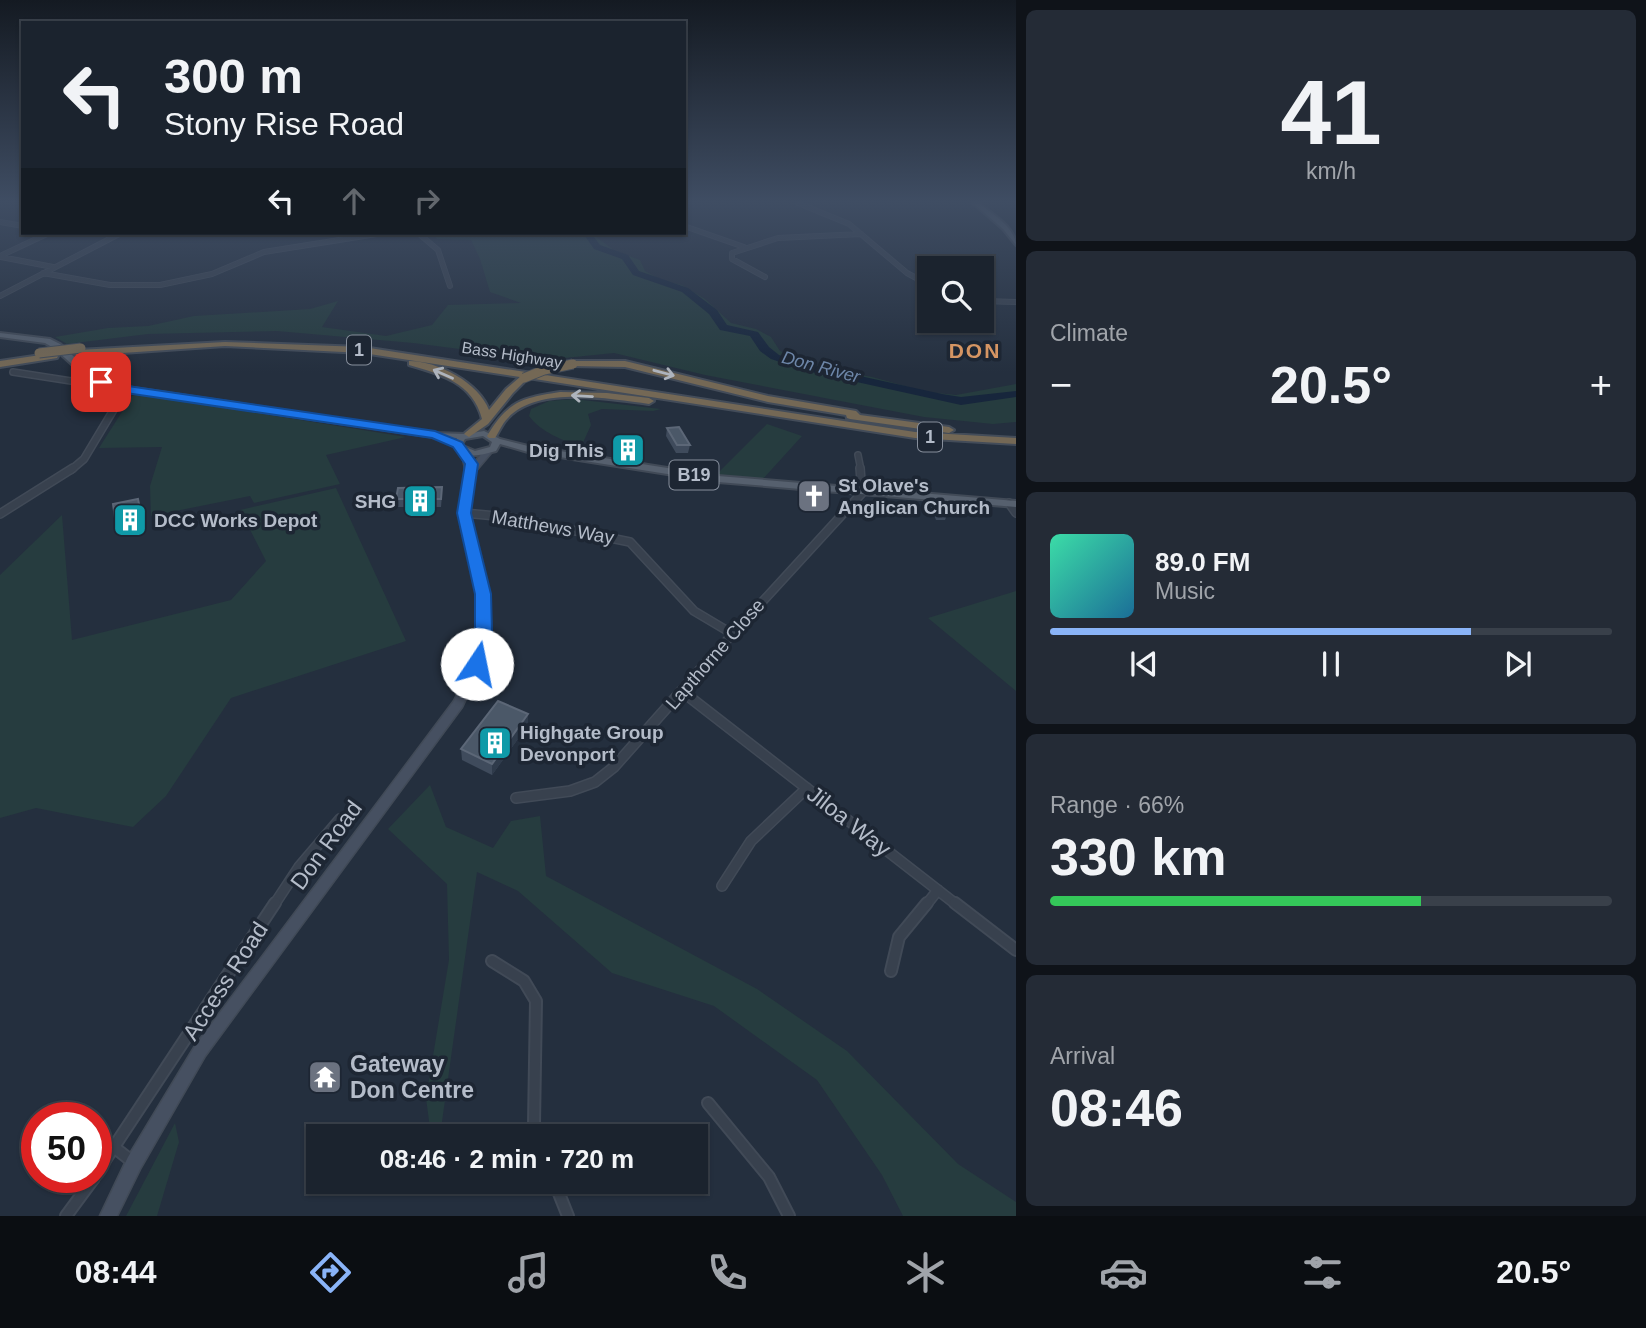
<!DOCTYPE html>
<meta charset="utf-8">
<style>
body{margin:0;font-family:Helvetica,sans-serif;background:#242b36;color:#f1f3f6;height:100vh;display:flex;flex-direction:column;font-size:26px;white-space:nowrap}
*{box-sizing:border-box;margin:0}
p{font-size:23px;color:#a0a4aa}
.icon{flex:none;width:38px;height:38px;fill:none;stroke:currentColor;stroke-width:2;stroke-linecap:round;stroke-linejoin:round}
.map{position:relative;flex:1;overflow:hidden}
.panel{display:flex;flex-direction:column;gap:10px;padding:10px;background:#0f1319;width:630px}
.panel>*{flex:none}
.hud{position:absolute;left:21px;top:21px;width:665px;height:214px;border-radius:0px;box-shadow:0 2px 5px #0004,0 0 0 2px #39404a;background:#1b232e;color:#f1f3f6;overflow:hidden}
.controls{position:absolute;left:917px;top:256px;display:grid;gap:14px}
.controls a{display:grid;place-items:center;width:77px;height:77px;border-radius:0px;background:#1b232e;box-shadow:0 2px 5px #0004,0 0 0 2px #39404a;font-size:35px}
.speed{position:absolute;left:21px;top:1102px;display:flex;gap:14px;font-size:35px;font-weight:700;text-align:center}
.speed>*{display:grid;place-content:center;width:91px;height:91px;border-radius:50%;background:#1b232e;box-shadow:0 2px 5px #0004,0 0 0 2px #39404a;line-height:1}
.speed .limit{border:10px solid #d22;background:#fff;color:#111}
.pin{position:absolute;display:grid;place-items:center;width:60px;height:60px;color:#fff;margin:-30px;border-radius:14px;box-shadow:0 4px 10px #0006}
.me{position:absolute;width:77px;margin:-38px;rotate:11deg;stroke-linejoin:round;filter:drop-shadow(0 0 5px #0008)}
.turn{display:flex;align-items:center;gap:24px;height:147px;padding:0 28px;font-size:32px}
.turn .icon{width:91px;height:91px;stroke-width:2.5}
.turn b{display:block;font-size:49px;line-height:60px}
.lanes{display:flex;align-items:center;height:66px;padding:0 28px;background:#0003;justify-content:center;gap:35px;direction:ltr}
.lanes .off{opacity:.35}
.big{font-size:52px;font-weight:600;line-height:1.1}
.panel .tile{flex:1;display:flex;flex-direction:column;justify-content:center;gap:10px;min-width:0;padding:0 24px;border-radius:10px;background:#242b36}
.panel .dial{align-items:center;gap:0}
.dial b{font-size:91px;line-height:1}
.song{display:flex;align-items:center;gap:21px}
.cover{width:84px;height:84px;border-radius:10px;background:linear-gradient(135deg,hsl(160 70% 55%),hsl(200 70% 35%))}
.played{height:7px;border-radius:4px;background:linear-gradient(90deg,#8ab4f8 75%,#39404a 75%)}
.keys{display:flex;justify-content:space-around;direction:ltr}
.heat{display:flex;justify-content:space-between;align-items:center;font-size:38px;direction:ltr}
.charge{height:10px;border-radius:5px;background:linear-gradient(90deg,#34c759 66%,#39404a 0)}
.trip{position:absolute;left:306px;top:1124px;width:402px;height:70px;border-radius:0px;background:#1b232e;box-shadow:0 2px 5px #0004,0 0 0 2px #39404a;font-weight:600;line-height:70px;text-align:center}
.menu{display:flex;height:112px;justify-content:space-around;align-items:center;background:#0b0e12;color:#a0a4aa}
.menu .icon{width:49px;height:49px}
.menu .active{color:#8ab4f8}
.menu b{font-size:32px;color:#f1f3f6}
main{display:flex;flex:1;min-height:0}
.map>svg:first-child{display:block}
.green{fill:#263c3f}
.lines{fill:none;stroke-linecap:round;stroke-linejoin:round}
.river{fill:#17263c;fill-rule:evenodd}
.minor-far4-casing{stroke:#414a57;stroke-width:6}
.minor-far3-casing{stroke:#414a57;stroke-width:8}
.minor-far2-casing{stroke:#414a57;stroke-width:10}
.minor-far1-casing{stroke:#414a57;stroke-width:12}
.minor-casing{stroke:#414a57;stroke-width:14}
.tertiary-far1-casing{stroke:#414a57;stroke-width:9}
.tertiary-casing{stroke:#414a57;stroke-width:10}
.secondary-casing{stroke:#414a57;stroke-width:3}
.primary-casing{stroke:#414a57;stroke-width:4}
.motorway-casing{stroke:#434c59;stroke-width:4}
.minor-far4{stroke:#38414e;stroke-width:4.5}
.minor-far3{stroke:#38414e;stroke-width:5}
.minor-far2{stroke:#38414e;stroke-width:7}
.minor-far1{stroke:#38414e;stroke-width:9}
.minor{stroke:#38414e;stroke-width:10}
.tertiary-far1{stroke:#38414e;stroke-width:6}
.tertiary{stroke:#38414e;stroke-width:7}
.secondary{fill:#465061;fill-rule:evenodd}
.primary{fill:#56606e;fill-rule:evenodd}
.motorway{fill:#746855;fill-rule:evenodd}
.motorway-bridge-casing{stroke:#434c59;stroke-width:11;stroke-linecap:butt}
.motorway-bridge{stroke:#746855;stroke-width:9}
.wall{fill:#3f4b5c}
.shaded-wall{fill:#2f3b4b}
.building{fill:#4b5868;stroke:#5c6777;stroke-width:2}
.oneway{stroke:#aeb4bd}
.route{fill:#1a73e8;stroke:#114b97;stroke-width:2}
.labels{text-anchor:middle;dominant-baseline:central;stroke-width:7;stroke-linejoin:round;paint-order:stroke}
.far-street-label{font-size:16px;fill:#b4bcc9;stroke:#1d2633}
.shield{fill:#1d2633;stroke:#878f9c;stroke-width:2}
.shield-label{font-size:18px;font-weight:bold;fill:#b4bcc9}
.far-water-label{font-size:18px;font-style:italic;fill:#6d86a8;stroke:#1d2633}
.poi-label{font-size:19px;font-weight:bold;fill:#b4bcc9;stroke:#1d2633;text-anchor:start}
.street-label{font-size:19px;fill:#b4bcc9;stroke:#1d2633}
.far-district-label{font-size:21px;font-weight:bold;letter-spacing:2px;fill:#d59563;stroke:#1d2633}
.near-street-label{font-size:23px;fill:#b4bcc9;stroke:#1d2633}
.near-poi-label{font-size:23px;font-weight:bold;fill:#b4bcc9;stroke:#1d2633;text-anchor:start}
</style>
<main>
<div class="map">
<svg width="1016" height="1216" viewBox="0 0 1016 1216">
<rect width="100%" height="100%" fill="#242f3e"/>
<!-- green -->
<path class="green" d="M432,233H591L615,251L640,260L645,271L661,280L682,285L705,299L731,323L756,329L771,337L780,351L827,369L872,377L927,392L956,395L1016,384V422L993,424L924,417L705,375L614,353L545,360L413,343L277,331L148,334L67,344L55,337L108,328L148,326L194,316L310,309L338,301L322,327L386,336L432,325L448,305L521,303L490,292L480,259L471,240L437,239Z
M138,394L406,437L326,455L340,484L254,503L250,496L151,516L150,486L162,447L99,448L132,396Z
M574,399L661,409L653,411L602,409L588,414L591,425L581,447C561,439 542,433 529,416L531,409L549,401Z
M767,424L802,436L762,480L716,475Z
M336,488L406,641L231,698L166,796L133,827L36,808L0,818V575L62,515L72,640L231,600L266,561L240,510Z
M1016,591V691L928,618Z
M430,785L446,827L493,848L511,821L540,816L546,876L757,989L847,1051L958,1164L1016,1202V1216H903L882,1175L817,1080L714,1006L612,973L518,891L477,872L440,1136H431L426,1098L449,960L447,884L388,829Z
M175,1123L179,1142L157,1216H126Z"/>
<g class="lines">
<!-- river -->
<path class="river" d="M583,233H591L600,245L628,255L639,271L688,288L717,310L727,325L758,332L769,347L779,355L810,365L942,394L961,397L1016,391V397L961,405L807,371L771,359L760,351L750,336L720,330L709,314L682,292L633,275L622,259L594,249Z"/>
<!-- minor-far4 casing -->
<g class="minor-far4-casing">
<path id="minor-far4" d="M798,203L849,224L907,273L929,285
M0,222L23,226
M684,226L744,247
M418,233L438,250L450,286
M0,256L49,233
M1,257L53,267
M43,273L110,285H160L212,274L264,252L383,233
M765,277L732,259V253L778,238L861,234
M0,296L121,233
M982,301L1016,302"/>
</g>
<!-- minor-far3 casing -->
<g class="minor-far3-casing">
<path id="minor-far3" d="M13,372L71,381L91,377
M858,455L861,470"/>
</g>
<!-- minor-far2 casing -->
<g class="minor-far2-casing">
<path id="minor-far2" d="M1009,503L1016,513
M464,513L507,517L630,542L694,611L731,633
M709,660L862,493L860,468"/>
</g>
<!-- minor-far1 casing -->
<g class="minor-far1-casing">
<path id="minor-far1" d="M683,692L957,905
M516,798L570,791L595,782L614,767L710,659
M722,886L751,841L807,788
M274,905L299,867L340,819
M926,905L938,890"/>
</g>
<!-- minor casing -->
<g class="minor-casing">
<path id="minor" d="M955,903L1016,950
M492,961L524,981L536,1001L534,1124L537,1136
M891,971L899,937L927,903
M708,1103L769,1177L789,1216
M115,1148L133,1162
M96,1174L275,903
M554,1181L568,1216
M66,1216L94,1178"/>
</g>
<!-- tertiary-far1 casing -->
<g class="tertiary-far1-casing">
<path id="tertiary-far1" d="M71,470L84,459L126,389"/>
</g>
<!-- tertiary casing -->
<g class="tertiary-casing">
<path id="tertiary" d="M0,514L73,468"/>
</g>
<!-- secondary casing -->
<g class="secondary-casing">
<path id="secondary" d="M460,449H466L473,464L484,451H487L491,453L474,473L468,513L471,532L484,583L487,619L486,636L479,670L462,707L205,1056L140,1169L117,1216H100L128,1157L195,1046L454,701C477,658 482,614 472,566C468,550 461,535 460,519C458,495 473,473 459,451Z"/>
</g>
<!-- primary casing -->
<g class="primary-casing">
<path id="primary" d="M973,203H979C992,214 1015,227 1016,245L1003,229Z
M0,333L50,339L60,344L94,375L127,387L434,433L466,434L484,431L500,439L528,446L718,476L1016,501V507L718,482L528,452L500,444L496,451C481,455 463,461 454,444L457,438L434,437L123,391L88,379L54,348L45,343L0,337ZM483,436L492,442L490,447L475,451L463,446L462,444L465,439Z"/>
</g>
<!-- motorway casing -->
<g class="motorway-casing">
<path id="motorway" d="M225,342L363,347L915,432L1016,438V444L915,438L528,378L513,393L488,424L469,437L464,434L466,432L482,419C473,383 441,374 409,365V361C438,361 479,383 489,410L506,389L520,377L363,353L225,346L78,356L74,353L78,350Z
M54,353L58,356L57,358L0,367V361Z
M573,361H625L768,396L856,411L860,415L949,427L954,430L949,433L850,419L847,418L846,415L768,402L625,367L570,366L569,364Z
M560,392L607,393L649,398L654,401L649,404C609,399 537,385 507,419C502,424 499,432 495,438H489L487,436C508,401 522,398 560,392Z"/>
</g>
<!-- minor-far4 -->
<use href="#minor-far4" class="minor-far4"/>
<!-- minor-far3 -->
<use href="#minor-far3" class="minor-far3"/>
<!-- minor-far2 -->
<use href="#minor-far2" class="minor-far2"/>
<!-- minor-far1 -->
<use href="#minor-far1" class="minor-far1"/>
<!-- minor -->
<use href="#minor" class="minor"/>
<!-- tertiary-far1 -->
<use href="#tertiary-far1" class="tertiary-far1"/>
<!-- tertiary -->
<use href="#tertiary" class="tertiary"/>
<!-- secondary -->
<use href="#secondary" class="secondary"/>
<!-- primary -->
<use href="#primary" class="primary"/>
<!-- motorway -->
<use href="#motorway" class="motorway"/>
<!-- motorway-bridge casing -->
<g class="motorway-bridge-casing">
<path id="motorway-bridge" d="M39,353L81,348
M524,378L544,370L573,364"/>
</g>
<!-- motorway-bridge -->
<use href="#motorway-bridge" class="motorway-bridge"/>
</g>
<!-- wall -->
<path class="wall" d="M667,428L690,445L688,453H676L666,436Z
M638,443L635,454L624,453V447Z
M442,495L441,507H397L396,499Z
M932,500L947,515L945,520H936L930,505Z
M528,725L492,775L462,760L461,749Z"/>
<!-- shaded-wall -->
<path class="shaded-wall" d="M138,499L141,507L145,527L119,533L116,525Z
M528,714V725L492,775V764Z"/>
<!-- building -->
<path class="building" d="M679,427L690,445H677L667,428Z
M626,441L638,443L636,449L624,447Z
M442,487L441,499H396L398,488Z
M138,499L142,519L116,525L113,504Z
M932,500L942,501L947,515L939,514Z
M498,701L528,714L492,764L461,749Z"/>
<!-- one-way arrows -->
<defs><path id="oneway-shaft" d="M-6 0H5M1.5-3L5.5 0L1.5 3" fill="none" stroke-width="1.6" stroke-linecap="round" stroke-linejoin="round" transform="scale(1.75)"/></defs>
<g class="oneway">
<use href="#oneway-shaft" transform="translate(664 373) rotate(15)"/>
<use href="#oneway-shaft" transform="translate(443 374) rotate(-156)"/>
<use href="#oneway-shaft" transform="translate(582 396) rotate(-177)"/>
</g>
<!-- sky -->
<linearGradient id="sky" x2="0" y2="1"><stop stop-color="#141a22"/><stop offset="0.54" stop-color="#3f4d63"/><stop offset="1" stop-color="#3f4d63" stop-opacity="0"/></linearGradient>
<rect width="1016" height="373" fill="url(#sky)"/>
<!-- route -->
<path class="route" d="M101,378L128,386L435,431L462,442L478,464L471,513L491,594L492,632L483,669H471L468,664L475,632V594L457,513L465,464L453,447L432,438L126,393L97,384L95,382Z"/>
<!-- icons -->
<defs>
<g id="building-square" transform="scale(1.75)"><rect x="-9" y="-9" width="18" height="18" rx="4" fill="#0f9aa8" stroke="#1d2633"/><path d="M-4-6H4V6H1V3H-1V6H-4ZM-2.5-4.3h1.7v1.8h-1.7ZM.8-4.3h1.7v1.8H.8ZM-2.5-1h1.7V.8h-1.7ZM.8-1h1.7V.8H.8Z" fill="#fff"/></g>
<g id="church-square" transform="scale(1.75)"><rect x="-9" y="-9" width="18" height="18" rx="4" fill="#6b7280" stroke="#1d2633"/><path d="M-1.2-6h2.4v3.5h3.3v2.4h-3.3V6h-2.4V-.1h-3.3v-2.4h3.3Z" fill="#fff"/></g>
<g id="temple-square" transform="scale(1.75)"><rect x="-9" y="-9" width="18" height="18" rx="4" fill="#6b7280" stroke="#1d2633"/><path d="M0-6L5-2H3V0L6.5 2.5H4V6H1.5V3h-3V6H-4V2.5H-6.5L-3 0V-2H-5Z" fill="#fff"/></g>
</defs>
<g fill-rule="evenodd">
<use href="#building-square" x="628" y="450"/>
<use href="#church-square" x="814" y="496"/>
<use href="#building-square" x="420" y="501"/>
<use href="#building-square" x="130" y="520"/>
<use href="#building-square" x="495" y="743"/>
<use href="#temple-square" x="325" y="1077"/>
</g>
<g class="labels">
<!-- far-street labels -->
<g class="far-street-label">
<text transform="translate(512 355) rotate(9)">Bass Highway</text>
</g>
<!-- shield labels -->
<g class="shield">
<rect x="347" y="335.5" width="24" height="29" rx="5"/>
<rect x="918" y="422.5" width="24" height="29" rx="5"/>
<rect x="669.5" y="460.5" width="49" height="29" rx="5"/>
</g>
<g class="shield-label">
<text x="359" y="350">1</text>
<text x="930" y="437">1</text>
<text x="694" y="475">B19</text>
</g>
<!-- far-water labels -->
<g class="far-water-label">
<text transform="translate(821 367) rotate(15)">Don River</text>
</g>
<!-- poi labels -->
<g class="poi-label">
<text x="604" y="450" text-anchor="end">Dig This</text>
<text x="838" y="485">St Olave's<tspan x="838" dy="22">Anglican Church</tspan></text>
<text x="396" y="501" text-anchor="end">SHG</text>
<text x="154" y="520">DCC Works Depot</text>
<text x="520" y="732">Highgate Group<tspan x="520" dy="22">Devonport</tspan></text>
</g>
<!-- street labels -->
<g class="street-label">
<text transform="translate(553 527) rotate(10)">Matthews Way</text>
<text transform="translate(715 654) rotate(-49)">Lapthorne Close</text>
</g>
<!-- far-district labels -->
<g class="far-district-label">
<text x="975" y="350">DON</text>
</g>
<!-- near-street labels -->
<g class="near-street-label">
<text transform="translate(849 821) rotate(38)">Jiloa Way</text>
<text transform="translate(326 845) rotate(-54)">Don Road</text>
<text transform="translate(225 981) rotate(-57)">Access Road</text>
</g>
<!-- near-poi labels -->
<g class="near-poi-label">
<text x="350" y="1064">Gateway<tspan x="350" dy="26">Don Centre</tspan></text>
</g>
</g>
</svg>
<div class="controls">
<a><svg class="icon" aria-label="search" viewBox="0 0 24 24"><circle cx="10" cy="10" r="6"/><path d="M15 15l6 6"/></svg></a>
</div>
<div class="speed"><div class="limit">50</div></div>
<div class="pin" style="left:101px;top:382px;background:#d93025"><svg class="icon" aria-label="arrive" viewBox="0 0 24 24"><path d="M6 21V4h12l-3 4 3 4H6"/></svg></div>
<svg class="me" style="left:477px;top:664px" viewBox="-20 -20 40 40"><circle r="19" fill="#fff"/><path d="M0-13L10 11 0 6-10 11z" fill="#1a73e8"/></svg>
<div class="trip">08:46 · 2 min · 720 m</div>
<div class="hud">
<div class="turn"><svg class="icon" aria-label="left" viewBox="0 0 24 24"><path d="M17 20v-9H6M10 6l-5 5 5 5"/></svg><div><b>300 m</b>Stony Rise Road</div></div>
<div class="lanes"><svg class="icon" aria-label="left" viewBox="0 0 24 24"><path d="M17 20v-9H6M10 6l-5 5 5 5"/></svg><svg class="icon off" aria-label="ahead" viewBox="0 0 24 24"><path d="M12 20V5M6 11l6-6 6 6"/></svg><svg class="icon off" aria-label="right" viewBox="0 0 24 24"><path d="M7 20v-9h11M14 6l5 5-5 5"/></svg></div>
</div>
</div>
<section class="panel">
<div class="tile dial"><b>41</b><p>km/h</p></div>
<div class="tile"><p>Climate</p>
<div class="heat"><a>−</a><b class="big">20.5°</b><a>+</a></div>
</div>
<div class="tile">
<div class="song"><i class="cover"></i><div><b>89.0 FM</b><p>Music</p></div></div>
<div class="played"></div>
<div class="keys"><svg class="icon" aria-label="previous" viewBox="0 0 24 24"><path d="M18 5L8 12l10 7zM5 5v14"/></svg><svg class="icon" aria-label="pause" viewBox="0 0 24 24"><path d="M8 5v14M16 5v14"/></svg><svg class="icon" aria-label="next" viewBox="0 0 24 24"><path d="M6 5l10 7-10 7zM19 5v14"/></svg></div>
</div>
<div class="tile"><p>Range · 66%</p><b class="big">330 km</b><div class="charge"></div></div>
<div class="tile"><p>Arrival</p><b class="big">08:46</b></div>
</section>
</main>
<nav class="menu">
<b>08:44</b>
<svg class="icon active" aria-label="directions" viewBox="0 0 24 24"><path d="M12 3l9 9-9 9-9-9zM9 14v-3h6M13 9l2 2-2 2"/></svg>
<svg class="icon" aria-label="music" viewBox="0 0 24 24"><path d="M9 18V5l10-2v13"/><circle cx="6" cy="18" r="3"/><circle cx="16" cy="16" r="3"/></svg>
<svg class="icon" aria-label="phone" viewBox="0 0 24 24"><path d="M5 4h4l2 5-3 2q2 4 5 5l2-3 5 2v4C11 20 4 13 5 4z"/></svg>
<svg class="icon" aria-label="climate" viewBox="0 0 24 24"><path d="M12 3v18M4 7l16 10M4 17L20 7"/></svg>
<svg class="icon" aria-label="car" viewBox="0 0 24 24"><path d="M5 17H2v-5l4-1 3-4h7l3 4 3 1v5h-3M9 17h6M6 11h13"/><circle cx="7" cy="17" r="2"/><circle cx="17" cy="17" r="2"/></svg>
<svg class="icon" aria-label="filters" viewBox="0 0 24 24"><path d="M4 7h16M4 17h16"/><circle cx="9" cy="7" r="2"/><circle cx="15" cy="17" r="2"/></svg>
<b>20.5°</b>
</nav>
